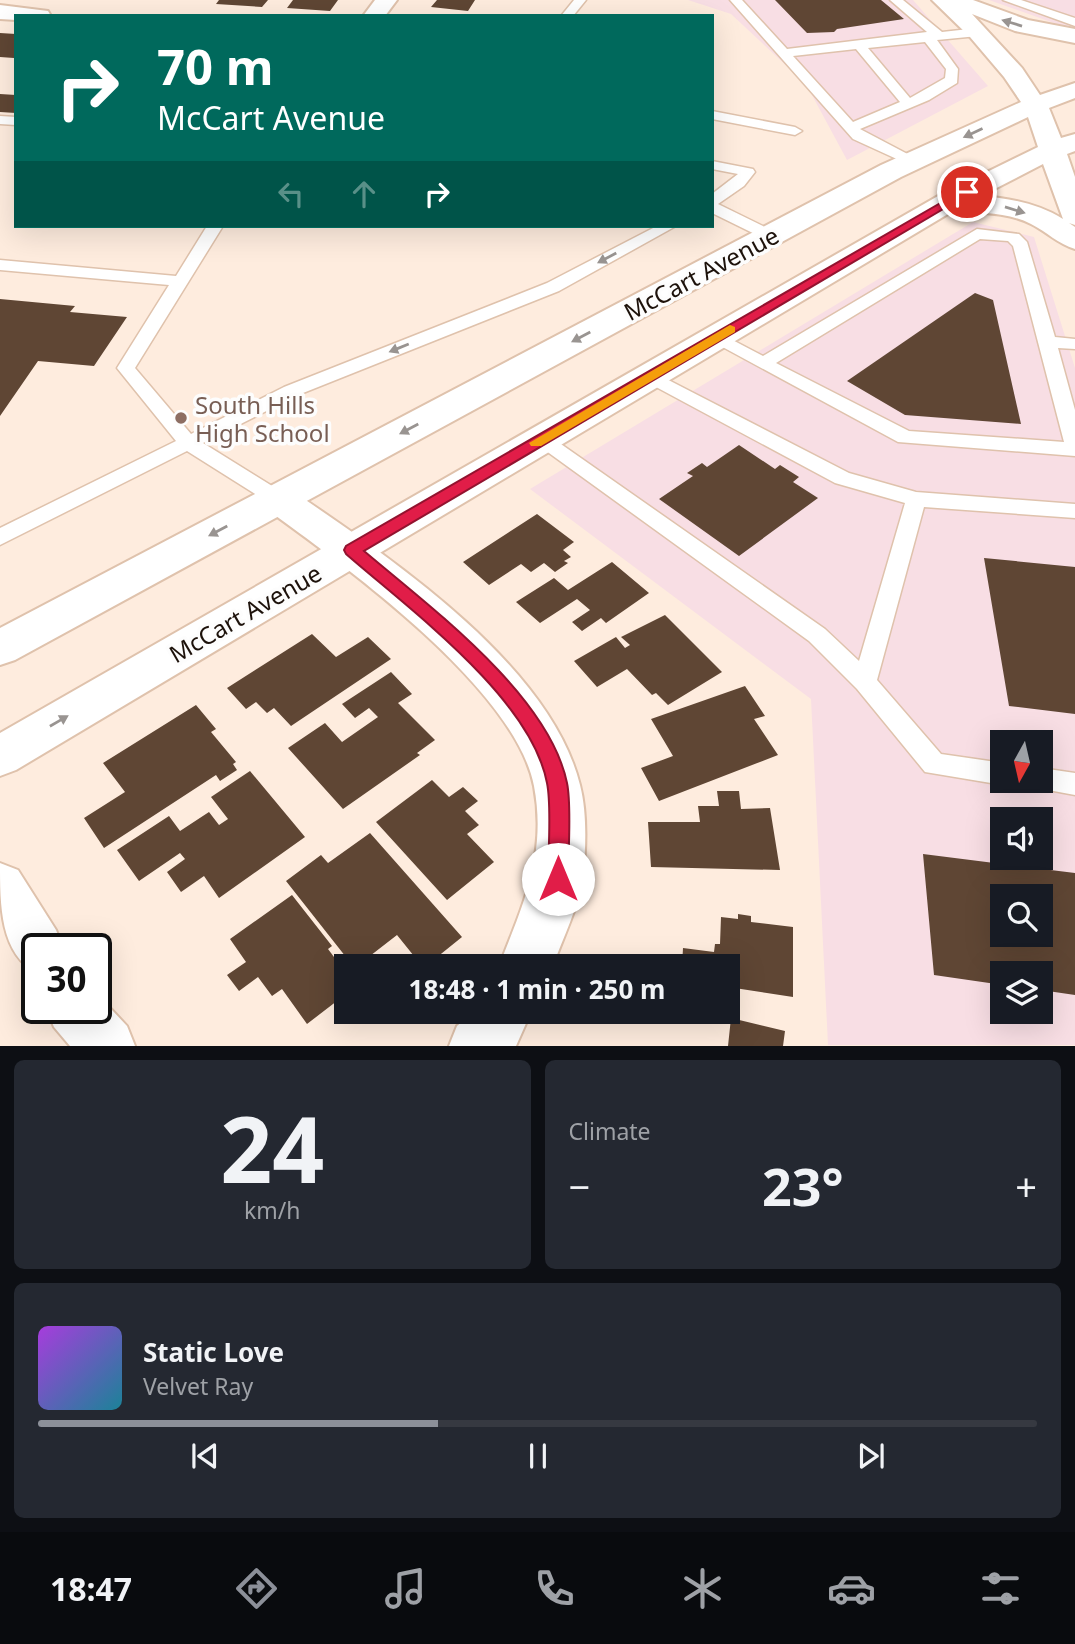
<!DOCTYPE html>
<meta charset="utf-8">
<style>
body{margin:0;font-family:"Noto Sans",sans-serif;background:#242831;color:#f1f3f6;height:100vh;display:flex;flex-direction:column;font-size:26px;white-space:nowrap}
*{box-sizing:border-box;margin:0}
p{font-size:23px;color:#9ea1a6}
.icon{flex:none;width:38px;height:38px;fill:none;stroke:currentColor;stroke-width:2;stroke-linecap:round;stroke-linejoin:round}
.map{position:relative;height:1046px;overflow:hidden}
.sheet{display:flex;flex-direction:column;gap:14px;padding:14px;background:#0d0f14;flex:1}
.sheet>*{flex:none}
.banner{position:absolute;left:14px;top:14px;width:700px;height:214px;border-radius:0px;box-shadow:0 7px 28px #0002;background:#00695c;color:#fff;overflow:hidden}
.needle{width:46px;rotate:188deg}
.buttons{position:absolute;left:990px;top:730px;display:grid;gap:14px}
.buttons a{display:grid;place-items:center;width:63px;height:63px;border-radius:0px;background:#171b24;box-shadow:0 7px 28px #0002;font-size:35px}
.speed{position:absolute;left:21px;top:933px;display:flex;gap:14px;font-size:35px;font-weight:700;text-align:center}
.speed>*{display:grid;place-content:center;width:91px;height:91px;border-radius:50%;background:#171b24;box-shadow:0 7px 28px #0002;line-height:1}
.speed .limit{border:4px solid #111;border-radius:10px;background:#fff;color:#111}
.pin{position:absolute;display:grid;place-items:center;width:60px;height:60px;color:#fff;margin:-30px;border:4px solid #fff;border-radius:50%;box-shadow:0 2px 7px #0007}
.me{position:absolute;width:77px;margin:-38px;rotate:0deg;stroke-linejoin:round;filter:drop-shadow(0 0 5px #0008)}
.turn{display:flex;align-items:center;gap:24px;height:147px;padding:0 28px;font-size:32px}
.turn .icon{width:91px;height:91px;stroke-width:2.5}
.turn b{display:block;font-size:49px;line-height:60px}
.lanes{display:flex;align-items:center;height:66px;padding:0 28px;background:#0003;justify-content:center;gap:35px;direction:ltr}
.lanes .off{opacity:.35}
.big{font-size:52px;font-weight:700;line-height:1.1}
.sheet .tile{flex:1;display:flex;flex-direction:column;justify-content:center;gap:10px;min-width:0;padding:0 24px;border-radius:10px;background:#242831}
.sheet .dial{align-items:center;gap:0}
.dial b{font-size:91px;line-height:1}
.song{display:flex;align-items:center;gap:21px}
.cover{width:84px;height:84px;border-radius:10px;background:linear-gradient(135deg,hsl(280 70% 55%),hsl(190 70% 35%))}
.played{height:7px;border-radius:4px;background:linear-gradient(90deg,#8c9099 40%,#363941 40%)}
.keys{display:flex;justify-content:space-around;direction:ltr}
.heat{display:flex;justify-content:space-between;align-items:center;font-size:38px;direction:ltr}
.sheet .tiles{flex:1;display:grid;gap:14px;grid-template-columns:1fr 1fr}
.tile:last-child{grid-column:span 2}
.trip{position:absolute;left:334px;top:954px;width:406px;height:70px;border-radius:0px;background:#171b24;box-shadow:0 7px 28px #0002;font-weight:700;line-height:70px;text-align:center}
.tab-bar{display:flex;height:112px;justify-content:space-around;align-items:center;background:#090b0e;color:#9ea1a6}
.tab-bar .icon{width:49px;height:49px}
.tab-bar .selected{color:#8c9099}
.tab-bar b{font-size:32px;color:#f1f3f6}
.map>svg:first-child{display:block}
.commercial{fill:#f8dee4;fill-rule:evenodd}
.building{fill:#5f4634;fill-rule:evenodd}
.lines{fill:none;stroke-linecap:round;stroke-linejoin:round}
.lane-casing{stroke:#dfc2ac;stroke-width:3}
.street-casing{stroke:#dfc2ac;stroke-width:4}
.secondary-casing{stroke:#dfc2ac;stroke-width:4}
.lane{fill:#fff;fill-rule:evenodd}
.street{fill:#fff;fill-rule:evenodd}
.secondary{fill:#fff;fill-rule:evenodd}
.oneway{fill:#999491}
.route{fill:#e11d48;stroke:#92132f;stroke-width:2}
.slow{fill:#f59e0b}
.education-dot{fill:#8d6e63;stroke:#fdfdfd;stroke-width:2.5}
.labels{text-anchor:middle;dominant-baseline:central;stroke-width:7;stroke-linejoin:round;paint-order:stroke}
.street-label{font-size:24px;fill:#1d120b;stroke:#fdfdfd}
.education-label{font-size:24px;fill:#785e54;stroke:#fdfdfd;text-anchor:start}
</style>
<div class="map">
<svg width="1075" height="1046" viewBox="0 0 1075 1046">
<rect width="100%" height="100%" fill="#feecde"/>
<!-- commercial -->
<path class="commercial" d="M688,0H913L988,86L847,160L806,84L731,14Z
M989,0H1075V29L1068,28Z
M973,222L1034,237L1075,368V1045H828L811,699L530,489ZM1003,742H1041V780H1003ZM1003,819H1041V858H1003ZM1003,896H1041V934H1003ZM1003,973H1041V1012H1003Z"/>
<!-- building -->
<path class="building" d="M219,0H268L262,7L216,4Z
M293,0H338L330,11L287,8Z
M437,0H475L468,11L431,7Z
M775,0H881L904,19L837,29L834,32L807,33Z
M0,33L16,34L14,58L0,57Z
M0,94L16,95V113L0,112Z
M975,293L993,300L1021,424L905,415L847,381Z
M0,299L75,306L70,312L127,317L94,366L38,361L0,416Z
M739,445L775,469L780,465L799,477L793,482L818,498L739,556L659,499L693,476L687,473L702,463L707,467Z
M537,514L574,542L563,550L571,557L564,561L568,563L555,572L544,563L531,572L521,564L489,585L463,562Z
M984,558L1075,567V714L1009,706Z
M612,562L649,593L606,623L601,618L582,631L572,622L590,610L577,599L540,623L516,602L554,578L568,590Z
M665,615L722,672L668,705L656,693L652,695L627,669L597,687L574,661L616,637L625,648L630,645L621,637Z
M312,634L336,657L368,637L391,659L291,726L274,708L267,713L256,702L246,709L227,688Z
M391,672L412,694L398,703L435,740L417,753L420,755L343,809L288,748L325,723L342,742L378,717L369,708L355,718L342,704Z
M745,686L765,716L754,719L778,755L659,801L641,768L673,756L651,719Z
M196,705L216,729L211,732L236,762L233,764L237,770L220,781L216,775L104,848L84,818L125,792L103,763Z
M250,771L305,837L219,898L204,876L181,892L167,872L185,859L180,853L139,881L117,850L169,816L180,831L209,812L219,825L228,819L211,797Z
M432,780L449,797L463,787L478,801L465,811L479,825L467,834L494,862L447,900L376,822Z
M717,791H739L741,809L770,808L780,870L651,867L648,822H700L698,806H719Z
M370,833L462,937L426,966H422L397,935L357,966H353L286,881L321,855L328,863Z
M923,854L1075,873V995L1041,990V973H1003V985L934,975ZM1003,896H1041V934H1003Z
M292,895L332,946L328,949L346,973V994L307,1024L282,989L272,996L258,977L239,991L227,975L246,962L230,939Z
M738,914L751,916V922L793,927V997L728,987V966H682L683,948L714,952L715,944H720L721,917L738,919Z
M731,1018L785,1031L783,1046H728Z"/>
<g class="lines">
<!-- lane casing -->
<g class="lane-casing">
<path id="lane" d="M574,0H586L573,16H561Z
M730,0H742L787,49L927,32L890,0H903L942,32L978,28L984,32L978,36L937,40L958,69L957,83L929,100L860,129L917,159L919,162L917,165L912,166L853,139ZM925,42L946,69L945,78L910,98L868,48ZM856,49L900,102L853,122L793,56Z
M1003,0H1021L1075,18V26Z
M712,111L795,127L802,131L795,135L712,119Z
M0,116L16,117V125L0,124Z
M712,161L753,169L755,172L744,186L718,204L777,233L779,236L777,239H765L712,213V194L738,174L712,169Z
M207,226H223L135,368L191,434L284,387L547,283L657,226H676L559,291L298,395L203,443L285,494L288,499L285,504H271L187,451L0,545V528L176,441L117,368L169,285L0,270V260L176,276Z
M977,229L1019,234L1027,242L1055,337L1075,339V349L1058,348L1075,410V456L898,442L706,338L715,333L721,334L763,356ZM980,239L1008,241L1013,246L1064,442L909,431L776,363Z
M649,370L849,473L916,492L1075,504V518L924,507L877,680L941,754L1003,763V780L1012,782L1003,785L925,772L857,689L809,641L531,440L534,435H548L825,629L859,661L905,503L835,483L643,380L640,376L643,372Z
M1041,768L1075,773V795L1032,787L1029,780H1041Z"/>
</g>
<!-- street casing -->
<g class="street-casing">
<path id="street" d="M375,0H397L385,16H363Z
M0,5L48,11L51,16H16V20L0,19Z
M278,486L291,490C389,557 550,664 580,785C587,812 586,848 583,875C579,907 563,937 553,966H499C523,905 547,854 534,786C515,688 344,565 265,508L259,499L265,490Z
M0,863L18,870L56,930L63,948H37V973C0,954 0,905 0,863Z
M96,993L127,1026L135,1046H70L54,1027L46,1008H96Z
M473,1012H531L516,1046H449L457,1026Z"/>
</g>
<!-- secondary casing -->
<g class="secondary-casing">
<path id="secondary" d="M932,0H973L1028,20L1075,29V43L1015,31L972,14L1022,68L1040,95L1075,83V98L1049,108L1061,138L1075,134V151L1067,154L1075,177V225L1069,223L1075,227V249C1058,244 1047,232 1031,224C1008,212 979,213 953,211L16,770L0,776V733L938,196L1038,147L1028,117L901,177L15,660L0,665V628L881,165L1021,102L1004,77L970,37ZM1043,164L1063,219C1039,204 1009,198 981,196Z"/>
</g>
<!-- lane -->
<use href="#lane" class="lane"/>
<!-- street -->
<use href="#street" class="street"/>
<!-- secondary -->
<use href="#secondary" class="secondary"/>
</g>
<!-- one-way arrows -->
<defs><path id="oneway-solid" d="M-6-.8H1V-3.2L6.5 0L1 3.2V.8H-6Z" transform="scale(1.75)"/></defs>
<g class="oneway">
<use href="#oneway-solid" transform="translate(1012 23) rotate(-163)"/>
<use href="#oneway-solid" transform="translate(973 133) rotate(155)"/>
<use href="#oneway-solid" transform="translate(1015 210) rotate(17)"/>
<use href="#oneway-solid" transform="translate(607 258) rotate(152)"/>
<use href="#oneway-solid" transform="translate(581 337) rotate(152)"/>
<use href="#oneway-solid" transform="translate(399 348) rotate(158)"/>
<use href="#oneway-solid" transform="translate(409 429) rotate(152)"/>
<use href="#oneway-solid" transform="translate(218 531) rotate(152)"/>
<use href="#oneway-solid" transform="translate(59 721) rotate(-30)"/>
</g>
<!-- route -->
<path class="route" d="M963,190L972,192L364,551C430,607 549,695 567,783C572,807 568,853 568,879L565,886L558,889L551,886L548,879C548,853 552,807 547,783C531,698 409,609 346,554L344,550L346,546Z"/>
<!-- slow -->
<path class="slow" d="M730,325L735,327V332L541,446H531L529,443Z"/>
<!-- markers -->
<circle class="education-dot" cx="181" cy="418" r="7"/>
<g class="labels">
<!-- street labels -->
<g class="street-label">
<text transform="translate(701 273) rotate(-28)">McCart Avenue</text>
<text transform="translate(245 613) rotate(-30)">McCart Avenue</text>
</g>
<!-- education labels -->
<g class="education-label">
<text x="195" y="404">South Hills<tspan x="195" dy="28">High School</tspan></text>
</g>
</g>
</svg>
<div class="buttons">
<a><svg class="needle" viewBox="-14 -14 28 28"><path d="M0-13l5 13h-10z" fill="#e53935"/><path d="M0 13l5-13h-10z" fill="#9ea1a6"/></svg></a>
<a><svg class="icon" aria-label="sound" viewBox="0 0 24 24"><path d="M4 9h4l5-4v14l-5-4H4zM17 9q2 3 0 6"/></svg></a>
<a><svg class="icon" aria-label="search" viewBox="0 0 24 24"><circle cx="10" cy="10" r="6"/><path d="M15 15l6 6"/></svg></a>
<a><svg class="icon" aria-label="layers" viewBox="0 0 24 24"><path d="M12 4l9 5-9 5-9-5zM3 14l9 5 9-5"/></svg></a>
</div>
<div class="speed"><div class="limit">30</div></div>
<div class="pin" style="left:967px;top:192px;background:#d93025"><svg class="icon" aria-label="arrive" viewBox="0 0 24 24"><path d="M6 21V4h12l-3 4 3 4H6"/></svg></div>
<svg class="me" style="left:558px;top:879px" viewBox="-20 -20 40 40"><circle r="19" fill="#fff"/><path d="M0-13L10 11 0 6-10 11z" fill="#e11d48"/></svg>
<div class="trip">18:48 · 1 min · 250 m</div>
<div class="banner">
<div class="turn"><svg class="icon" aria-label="right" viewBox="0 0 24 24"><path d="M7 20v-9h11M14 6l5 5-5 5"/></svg><div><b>70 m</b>McCart Avenue</div></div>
<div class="lanes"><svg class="icon off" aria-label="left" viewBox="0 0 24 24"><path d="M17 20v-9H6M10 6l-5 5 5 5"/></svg><svg class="icon off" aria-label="ahead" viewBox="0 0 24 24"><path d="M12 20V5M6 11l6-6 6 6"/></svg><svg class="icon" aria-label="right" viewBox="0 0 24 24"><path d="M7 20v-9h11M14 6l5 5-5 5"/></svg></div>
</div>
</div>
<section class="sheet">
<div class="tiles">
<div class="tile dial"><b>24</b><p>km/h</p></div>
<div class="tile"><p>Climate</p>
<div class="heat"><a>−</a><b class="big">23°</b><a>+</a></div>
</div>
<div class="tile">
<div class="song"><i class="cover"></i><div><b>Static Love</b><p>Velvet Ray</p></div></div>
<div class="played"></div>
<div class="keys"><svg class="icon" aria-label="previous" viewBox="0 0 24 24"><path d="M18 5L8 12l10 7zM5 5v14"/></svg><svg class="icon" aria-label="pause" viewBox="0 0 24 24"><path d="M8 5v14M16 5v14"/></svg><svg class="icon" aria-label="next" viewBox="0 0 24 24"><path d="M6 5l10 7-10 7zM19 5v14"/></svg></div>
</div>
</div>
</section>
<nav class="tab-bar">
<b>18:47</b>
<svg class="icon selected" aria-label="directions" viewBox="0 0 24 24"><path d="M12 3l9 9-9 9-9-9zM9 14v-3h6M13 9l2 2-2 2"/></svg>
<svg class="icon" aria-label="music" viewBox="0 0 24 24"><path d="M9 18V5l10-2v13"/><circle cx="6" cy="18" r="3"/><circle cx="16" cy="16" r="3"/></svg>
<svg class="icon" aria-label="phone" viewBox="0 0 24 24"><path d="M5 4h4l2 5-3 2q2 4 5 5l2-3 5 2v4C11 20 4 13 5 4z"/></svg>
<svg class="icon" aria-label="climate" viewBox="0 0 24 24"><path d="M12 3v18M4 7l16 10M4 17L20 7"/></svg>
<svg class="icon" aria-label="car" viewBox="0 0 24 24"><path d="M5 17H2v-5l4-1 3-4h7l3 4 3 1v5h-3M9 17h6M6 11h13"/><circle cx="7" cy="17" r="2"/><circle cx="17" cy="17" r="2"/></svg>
<svg class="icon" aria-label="filters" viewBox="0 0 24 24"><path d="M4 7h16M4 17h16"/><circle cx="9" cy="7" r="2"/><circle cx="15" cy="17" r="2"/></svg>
</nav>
